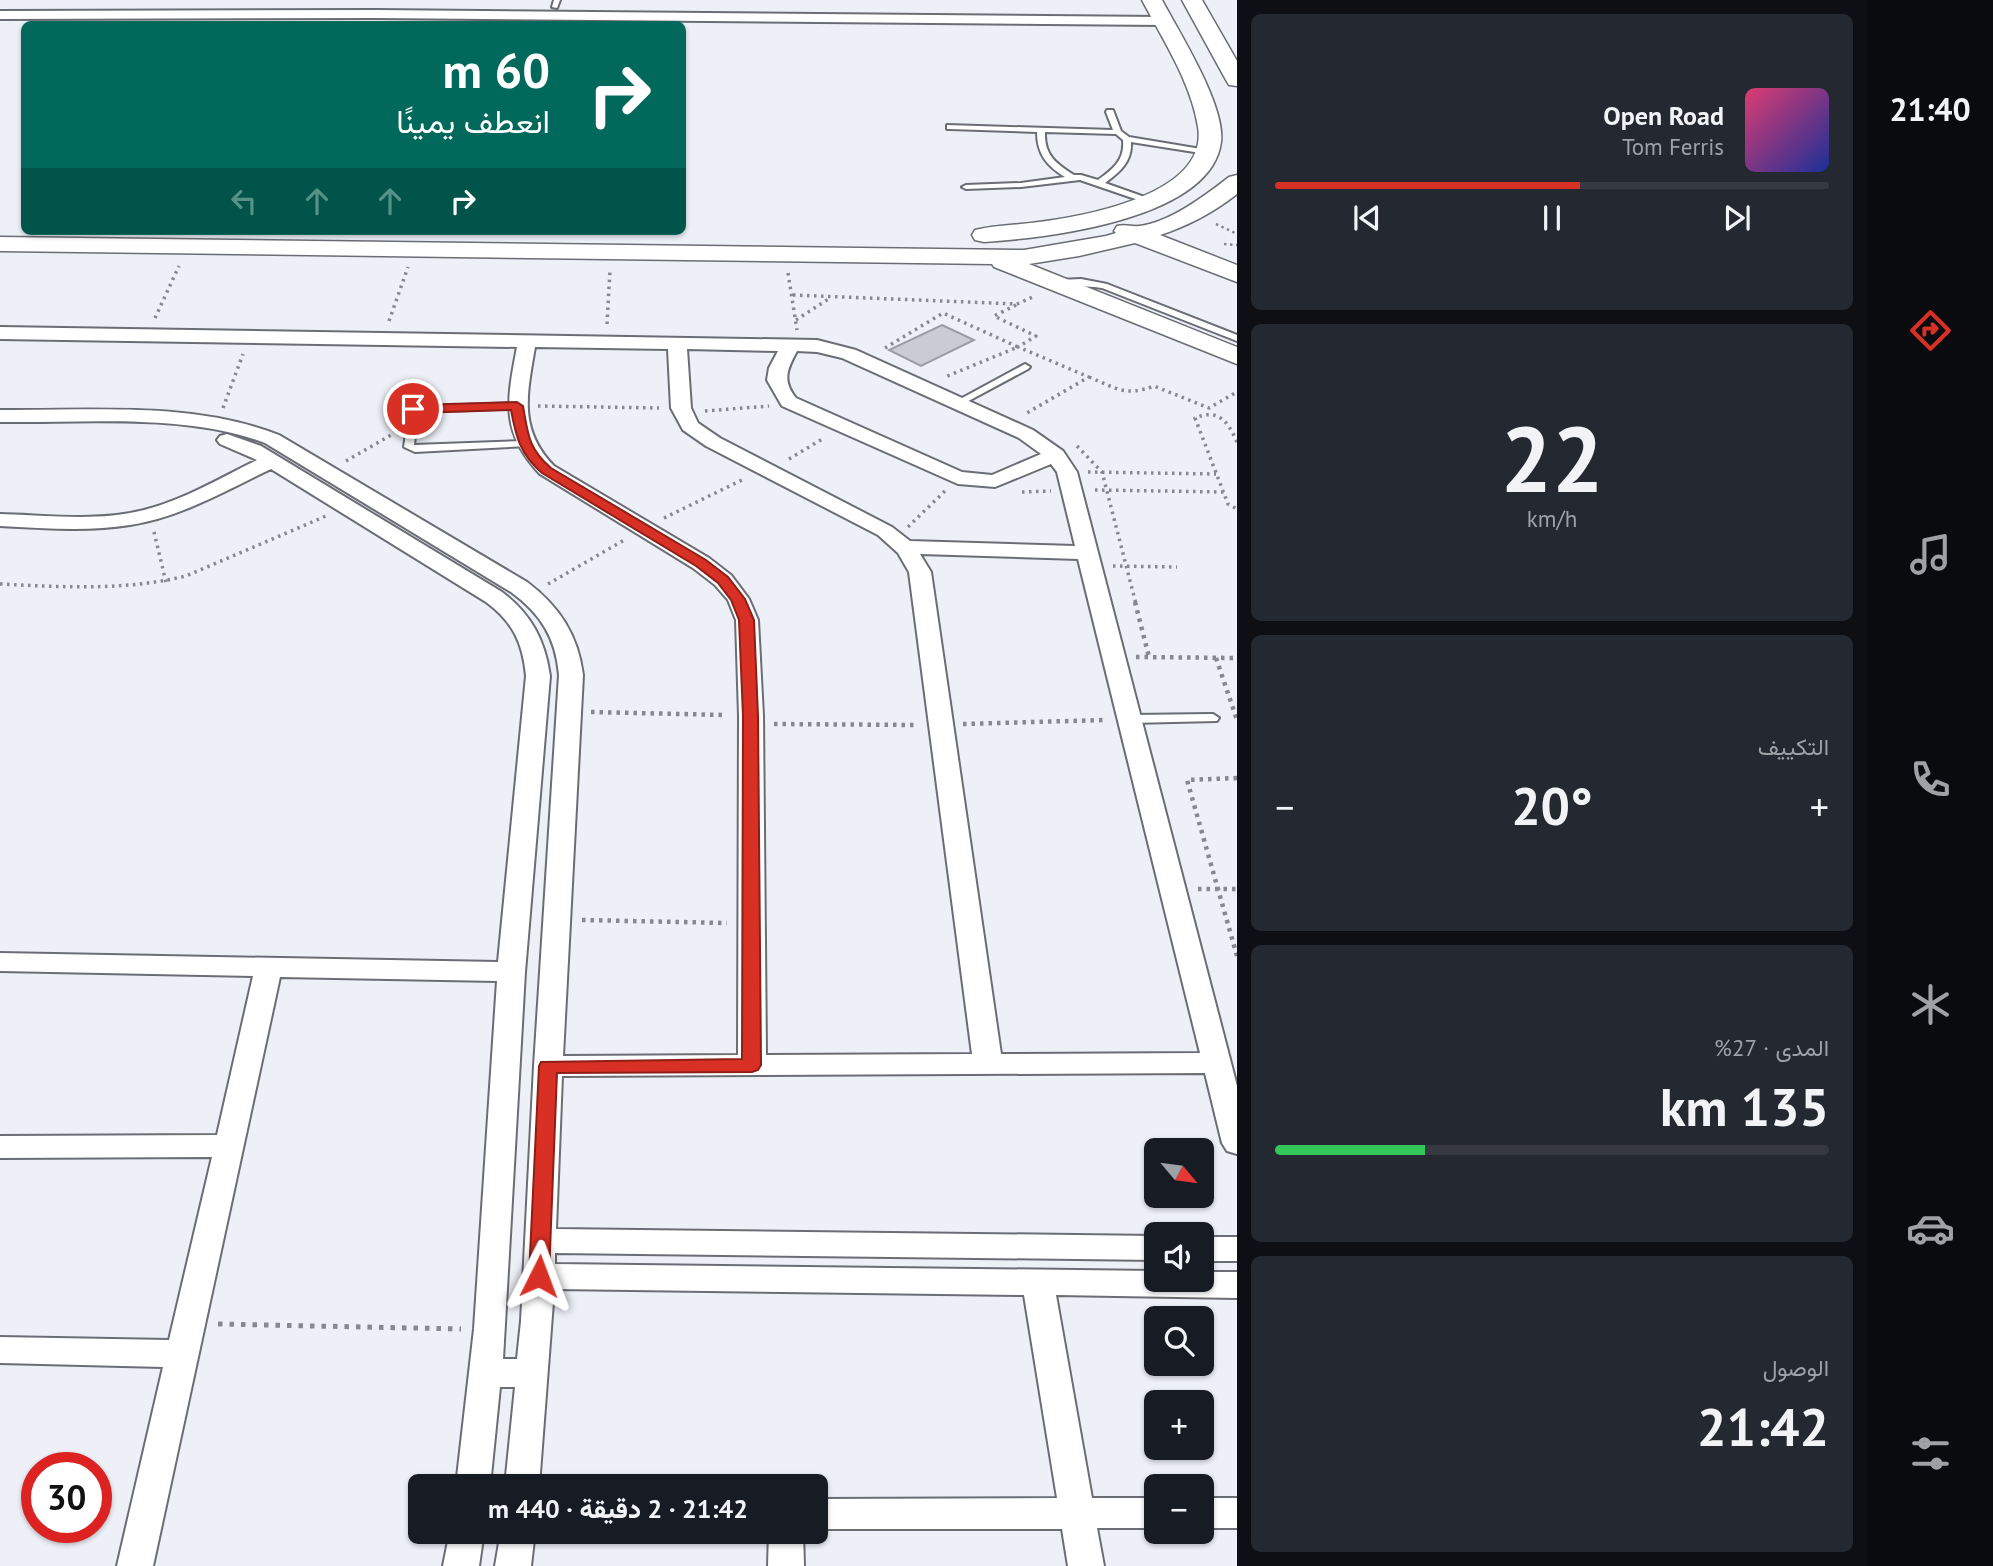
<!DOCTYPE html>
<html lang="ar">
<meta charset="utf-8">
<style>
body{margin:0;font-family:"PT Sans",Vazirmatn,sans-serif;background:#242831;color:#f1f3f6;direction:rtl;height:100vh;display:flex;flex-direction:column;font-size:26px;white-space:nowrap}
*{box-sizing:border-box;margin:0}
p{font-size:23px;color:#9ea1a6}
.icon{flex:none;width:38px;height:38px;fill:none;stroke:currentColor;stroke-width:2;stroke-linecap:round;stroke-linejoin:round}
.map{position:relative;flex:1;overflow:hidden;direction:ltr}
.side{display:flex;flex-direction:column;gap:14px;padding:14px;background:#0d0f14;width:630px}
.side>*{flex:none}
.top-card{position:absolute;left:21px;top:21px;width:665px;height:214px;border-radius:10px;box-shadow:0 2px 5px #0004;direction:rtl;background:#00695c;color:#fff;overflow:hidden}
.needle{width:46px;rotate:119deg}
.buttons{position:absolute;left:1144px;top:1138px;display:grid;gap:14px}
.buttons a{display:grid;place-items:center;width:70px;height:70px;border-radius:10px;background:#171b24;box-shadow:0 2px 5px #0004;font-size:35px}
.speed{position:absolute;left:21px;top:1452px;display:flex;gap:14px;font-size:35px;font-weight:700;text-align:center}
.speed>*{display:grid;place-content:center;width:91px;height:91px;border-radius:50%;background:#171b24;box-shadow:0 2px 5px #0004;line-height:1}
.speed .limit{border:10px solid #d22;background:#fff;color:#111}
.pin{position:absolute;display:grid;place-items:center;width:60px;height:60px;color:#fff;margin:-30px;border:4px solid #fff;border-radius:50%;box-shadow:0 2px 7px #0007}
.me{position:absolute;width:77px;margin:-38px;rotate:3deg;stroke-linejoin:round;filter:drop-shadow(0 0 5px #0008)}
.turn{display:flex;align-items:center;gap:24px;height:147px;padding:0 21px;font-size:32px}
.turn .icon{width:91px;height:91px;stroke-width:2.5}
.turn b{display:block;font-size:49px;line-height:60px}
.lanes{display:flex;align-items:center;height:66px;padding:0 21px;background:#0003;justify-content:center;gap:35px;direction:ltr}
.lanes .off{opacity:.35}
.big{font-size:52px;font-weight:800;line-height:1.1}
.side .widget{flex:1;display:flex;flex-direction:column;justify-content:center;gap:10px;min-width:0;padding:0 24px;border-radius:10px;background:#242831}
.side .dial{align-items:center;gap:0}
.dial b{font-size:91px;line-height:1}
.song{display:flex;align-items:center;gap:21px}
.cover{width:84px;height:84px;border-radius:10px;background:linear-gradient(135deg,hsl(340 70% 55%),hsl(230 70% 35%))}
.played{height:7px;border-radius:4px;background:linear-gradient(90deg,#d93025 55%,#363941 55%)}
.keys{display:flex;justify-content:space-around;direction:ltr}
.heat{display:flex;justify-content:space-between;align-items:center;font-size:38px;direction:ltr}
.charge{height:10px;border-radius:5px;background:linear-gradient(90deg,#34c759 27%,#363941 0)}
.trip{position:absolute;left:408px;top:1474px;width:420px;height:70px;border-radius:10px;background:#171b24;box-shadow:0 2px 5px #0004;font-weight:800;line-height:70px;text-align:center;direction:rtl}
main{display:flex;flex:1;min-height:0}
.menu{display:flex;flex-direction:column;width:126px;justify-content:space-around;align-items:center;background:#090b0e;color:#9ea1a6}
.menu .icon{width:49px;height:49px}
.menu .active{color:#d93025}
.menu b{font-size:32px;color:#f1f3f6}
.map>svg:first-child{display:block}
.building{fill:#c9ccd3;stroke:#9b9da4;stroke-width:2}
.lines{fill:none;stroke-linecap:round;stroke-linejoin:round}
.lane-casing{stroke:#6b6d74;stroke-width:4}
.street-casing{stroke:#6b6d74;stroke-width:4}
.secondary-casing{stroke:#6b6d74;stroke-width:3}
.path-far3{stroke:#86888d;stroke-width:2.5;stroke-dasharray:2.5 3.5;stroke-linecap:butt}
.path-far2{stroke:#86888d;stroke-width:3.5;stroke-dasharray:2.5 4.5;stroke-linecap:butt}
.path-far1{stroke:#86888d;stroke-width:4.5;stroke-dasharray:3.5 5;stroke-linecap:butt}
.path{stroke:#86888d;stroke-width:5;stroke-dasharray:4.5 7;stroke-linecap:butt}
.lane{fill:#fff;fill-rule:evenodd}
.street{fill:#fff;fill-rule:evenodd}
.secondary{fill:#fff;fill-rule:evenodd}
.route{fill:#d93025;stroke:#8d1f18;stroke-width:2}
</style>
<main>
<nav class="menu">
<b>21:40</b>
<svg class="icon active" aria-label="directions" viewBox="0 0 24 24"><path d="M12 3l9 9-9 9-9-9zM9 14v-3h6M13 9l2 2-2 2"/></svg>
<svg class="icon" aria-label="music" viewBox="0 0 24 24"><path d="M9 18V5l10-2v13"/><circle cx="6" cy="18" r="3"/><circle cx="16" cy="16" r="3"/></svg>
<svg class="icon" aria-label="phone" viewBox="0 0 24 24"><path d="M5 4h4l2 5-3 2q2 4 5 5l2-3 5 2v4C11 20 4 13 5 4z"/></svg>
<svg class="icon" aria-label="climate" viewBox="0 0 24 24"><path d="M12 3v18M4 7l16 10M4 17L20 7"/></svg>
<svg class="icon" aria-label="car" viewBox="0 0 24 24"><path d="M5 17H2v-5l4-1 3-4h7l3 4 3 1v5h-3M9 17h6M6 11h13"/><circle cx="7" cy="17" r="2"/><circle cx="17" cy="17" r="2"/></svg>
<svg class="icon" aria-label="filters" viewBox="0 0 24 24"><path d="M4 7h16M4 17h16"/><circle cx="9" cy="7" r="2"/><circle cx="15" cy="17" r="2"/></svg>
</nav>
<section class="side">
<div class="widget">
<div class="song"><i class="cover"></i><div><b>Open Road</b><p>Tom Ferris</p></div></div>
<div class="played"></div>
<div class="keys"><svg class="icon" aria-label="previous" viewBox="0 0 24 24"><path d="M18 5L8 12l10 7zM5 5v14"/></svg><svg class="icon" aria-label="pause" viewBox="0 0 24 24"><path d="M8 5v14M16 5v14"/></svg><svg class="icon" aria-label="next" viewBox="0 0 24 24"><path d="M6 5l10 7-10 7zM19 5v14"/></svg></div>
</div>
<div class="widget dial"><b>22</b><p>km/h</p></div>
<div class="widget"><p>التكييف</p>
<div class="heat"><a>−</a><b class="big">20°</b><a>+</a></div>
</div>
<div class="widget"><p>المدى · 27%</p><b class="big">135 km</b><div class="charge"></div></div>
<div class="widget"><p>الوصول</p><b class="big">21:42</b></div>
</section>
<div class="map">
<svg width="1237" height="1566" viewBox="0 0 1237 1566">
<rect width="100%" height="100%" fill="#eef0f8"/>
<!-- building -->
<path class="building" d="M942,325L974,340L921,366L889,350Z"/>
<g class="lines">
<!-- lane casing -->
<g class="lane-casing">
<path id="lane" d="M554,0H560L557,8L552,7Z
M1107,110H1113L1121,131L1129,137L1207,150L1211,152L1207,154L1131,142C1132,162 1120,172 1105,183L1153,200V204H1150L1080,180L1021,187L966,189L962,187L966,185L1021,183L1065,177C1047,166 1037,154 1037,132L950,129H947V125L1113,130L1106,112ZM1045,132L1116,134L1123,140C1125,160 1113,169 1098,180L1081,175H1074C1056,164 1044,155 1045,132Z
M1081,279L1107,284L1237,335V341L1102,288C1090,286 1061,286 1055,283L1059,280Z
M1025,364L1030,367L1028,369L961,405L958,406L953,403Z
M517,403L522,406L520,408L418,412L414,445L524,441L529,444L528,446L415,452L404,447L410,407Z
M1213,714L1219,718L1217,721L1130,723L1124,719L1130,715Z"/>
</g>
<!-- street casing -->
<g class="street-casing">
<path id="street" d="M375,10L1163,17L1170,21L1163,25L375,18L0,19V11Z
M0,327L817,340L856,350L1033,430L1063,451L1077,472L1237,1086V1154L1227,1151L1222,1143L1205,1073L562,1076L556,1229L1157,1236V1260L555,1253V1264L1157,1271V1279H1202V1272H1237V1298L1056,1295L1092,1498H1157V1528H1097L1104,1566H1068L1062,1529H816V1499L1057,1498L1024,1295L554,1289L539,1486H505L515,1387H500L490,1486H456L474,1329L497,981L280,977L153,1566H117L163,1367L0,1363V1337L169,1340L212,1157L0,1158V1136L217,1135L253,976L0,971V953L498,962L526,676C523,643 513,622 486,602L271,469C225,491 181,517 130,525C87,532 43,528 0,526V514C47,515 98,522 144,510C184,500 220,478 257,460L220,444L217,440L220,436L227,434L261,446L502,592C531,614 545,640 550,676L525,972L503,1359H517L521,1321L534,1066L559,675C556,638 541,614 511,592L265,443C186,413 84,423 0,422V410C93,411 191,401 279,435L527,582C559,606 578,635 583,675L563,1056L738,1055L739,716L736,620L728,600L715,585L693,568L540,474C500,432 507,400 517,347L0,339ZM535,347L668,349L671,408L683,430L706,446L878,535L898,553L909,572L972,1054L766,1055L763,716L758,620L749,599L731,575L709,558L554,466C518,429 527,394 535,347ZM687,349L778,351L769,368L767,380L782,406L958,484L995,487L1051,464L1057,472L1075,546L910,541L892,527L720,438L698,423L691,408ZM797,351L817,352L842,358L1019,438L1041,454L992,475L962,472L796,398C782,381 787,369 797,351ZM920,554L1078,559L1200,1053L1001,1054L931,572Z
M1202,1237H1237V1261H1202Z
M1202,1498H1237V1528H1202Z
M450,1531H484L479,1566H443Z
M501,1531H535L531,1566H495Z
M769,1531H803L804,1566H768Z"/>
</g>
<!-- secondary casing -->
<g class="secondary-casing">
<path id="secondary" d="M1142,0H1162C1179,32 1226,106 1221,142C1211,220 1045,238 984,242L975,240L972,235L975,230C996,225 1018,225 1039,222C1086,216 1209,194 1198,127C1191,82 1163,40 1142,0Z
M1182,0H1202L1237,61V86L1229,85L1226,80Z
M1237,175V194C1214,212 1188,226 1160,235L1237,265V282L1135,243L1079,256L1029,264L1237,347V364L994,267L992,264L0,251V237L1024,250L1106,236L1116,233L1114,231L1117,226C1126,224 1132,227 1139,226C1169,223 1206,195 1229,177Z"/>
</g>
<!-- path-far3 -->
<path class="path-far3" d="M1216,224L1237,234
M1224,244L1237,245"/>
<!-- path-far2 -->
<path class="path-far2" d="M788,273L797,330
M793,295L1017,304L1035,296
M1016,305L994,316L1036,336L1018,347L1089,377L1025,414
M155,318L179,266
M796,320L830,298
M389,321L408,267
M607,324L610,270
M885,348L943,313L1018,347L945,377
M1089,377C1116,388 1125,397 1154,386L1209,408L1237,392
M538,406L659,408
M223,408L243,354
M705,411L769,406
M1237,442C1228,422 1219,408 1195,418L1228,504L1237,509
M1077,446L1102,472L1136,604
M789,459L824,438
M346,461L393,434
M1088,472L1216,474
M1095,490L1224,492
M1022,492L1051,491
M664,518L744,479
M908,527L945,491
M154,532L166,582
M1113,566L1177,567
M0,584C63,587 124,591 186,576L326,516
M548,584L626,539"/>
<!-- path-far1 -->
<path class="path-far1" d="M1135,602L1149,657
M1136,657L1237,658
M1216,658L1237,720
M591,712L726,715
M774,724L916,725
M963,724L1105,720
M1237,778L1187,780L1237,956
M1198,889H1237
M582,920L727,923"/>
<!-- path -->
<path class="path" d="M218,1324L461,1329"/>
<!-- lane -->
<use href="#lane" class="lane"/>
<!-- street -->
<use href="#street" class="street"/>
<!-- secondary -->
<use href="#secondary" class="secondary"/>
</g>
<!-- route -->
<path class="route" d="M517,402L523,406C528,434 528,448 551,468L706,560L728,577L745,599L754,620L758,716L761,1065L758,1070L752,1072L557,1073L549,1276L546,1282L539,1284L532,1282L529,1276L539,1066L541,1062L742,1059L743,716L739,620L731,600L718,583L696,566L542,473C520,454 516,437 511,410L413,413L407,409L413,405Z"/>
</svg>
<div class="buttons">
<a><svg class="needle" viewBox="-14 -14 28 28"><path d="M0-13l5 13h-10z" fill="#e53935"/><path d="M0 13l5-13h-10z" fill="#9ea1a6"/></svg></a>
<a><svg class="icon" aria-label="sound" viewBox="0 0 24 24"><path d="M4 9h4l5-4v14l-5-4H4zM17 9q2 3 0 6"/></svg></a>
<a><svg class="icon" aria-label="search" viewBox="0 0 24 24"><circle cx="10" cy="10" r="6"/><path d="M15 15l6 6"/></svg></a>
<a>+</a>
<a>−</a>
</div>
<div class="speed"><div class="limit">30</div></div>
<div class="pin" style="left:413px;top:409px;background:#d93025"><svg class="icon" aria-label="arrive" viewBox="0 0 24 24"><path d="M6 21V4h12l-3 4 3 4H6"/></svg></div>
<svg class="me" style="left:539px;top:1276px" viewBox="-20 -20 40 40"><path d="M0-17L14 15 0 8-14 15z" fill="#d93025" stroke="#fff" stroke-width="4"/></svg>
<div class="trip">21:42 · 2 دقيقة · 440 m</div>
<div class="top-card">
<div class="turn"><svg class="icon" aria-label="right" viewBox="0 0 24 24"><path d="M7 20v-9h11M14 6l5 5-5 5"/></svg><div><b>60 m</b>انعطف يمينًا</div></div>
<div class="lanes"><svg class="icon off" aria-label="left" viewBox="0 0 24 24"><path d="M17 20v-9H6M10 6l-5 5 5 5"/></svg><svg class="icon off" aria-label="ahead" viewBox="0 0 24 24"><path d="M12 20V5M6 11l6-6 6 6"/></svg><svg class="icon off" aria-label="ahead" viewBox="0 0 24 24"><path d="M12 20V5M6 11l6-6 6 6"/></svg><svg class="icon" aria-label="right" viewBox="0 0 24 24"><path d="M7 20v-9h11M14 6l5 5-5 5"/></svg></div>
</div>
</div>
</main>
